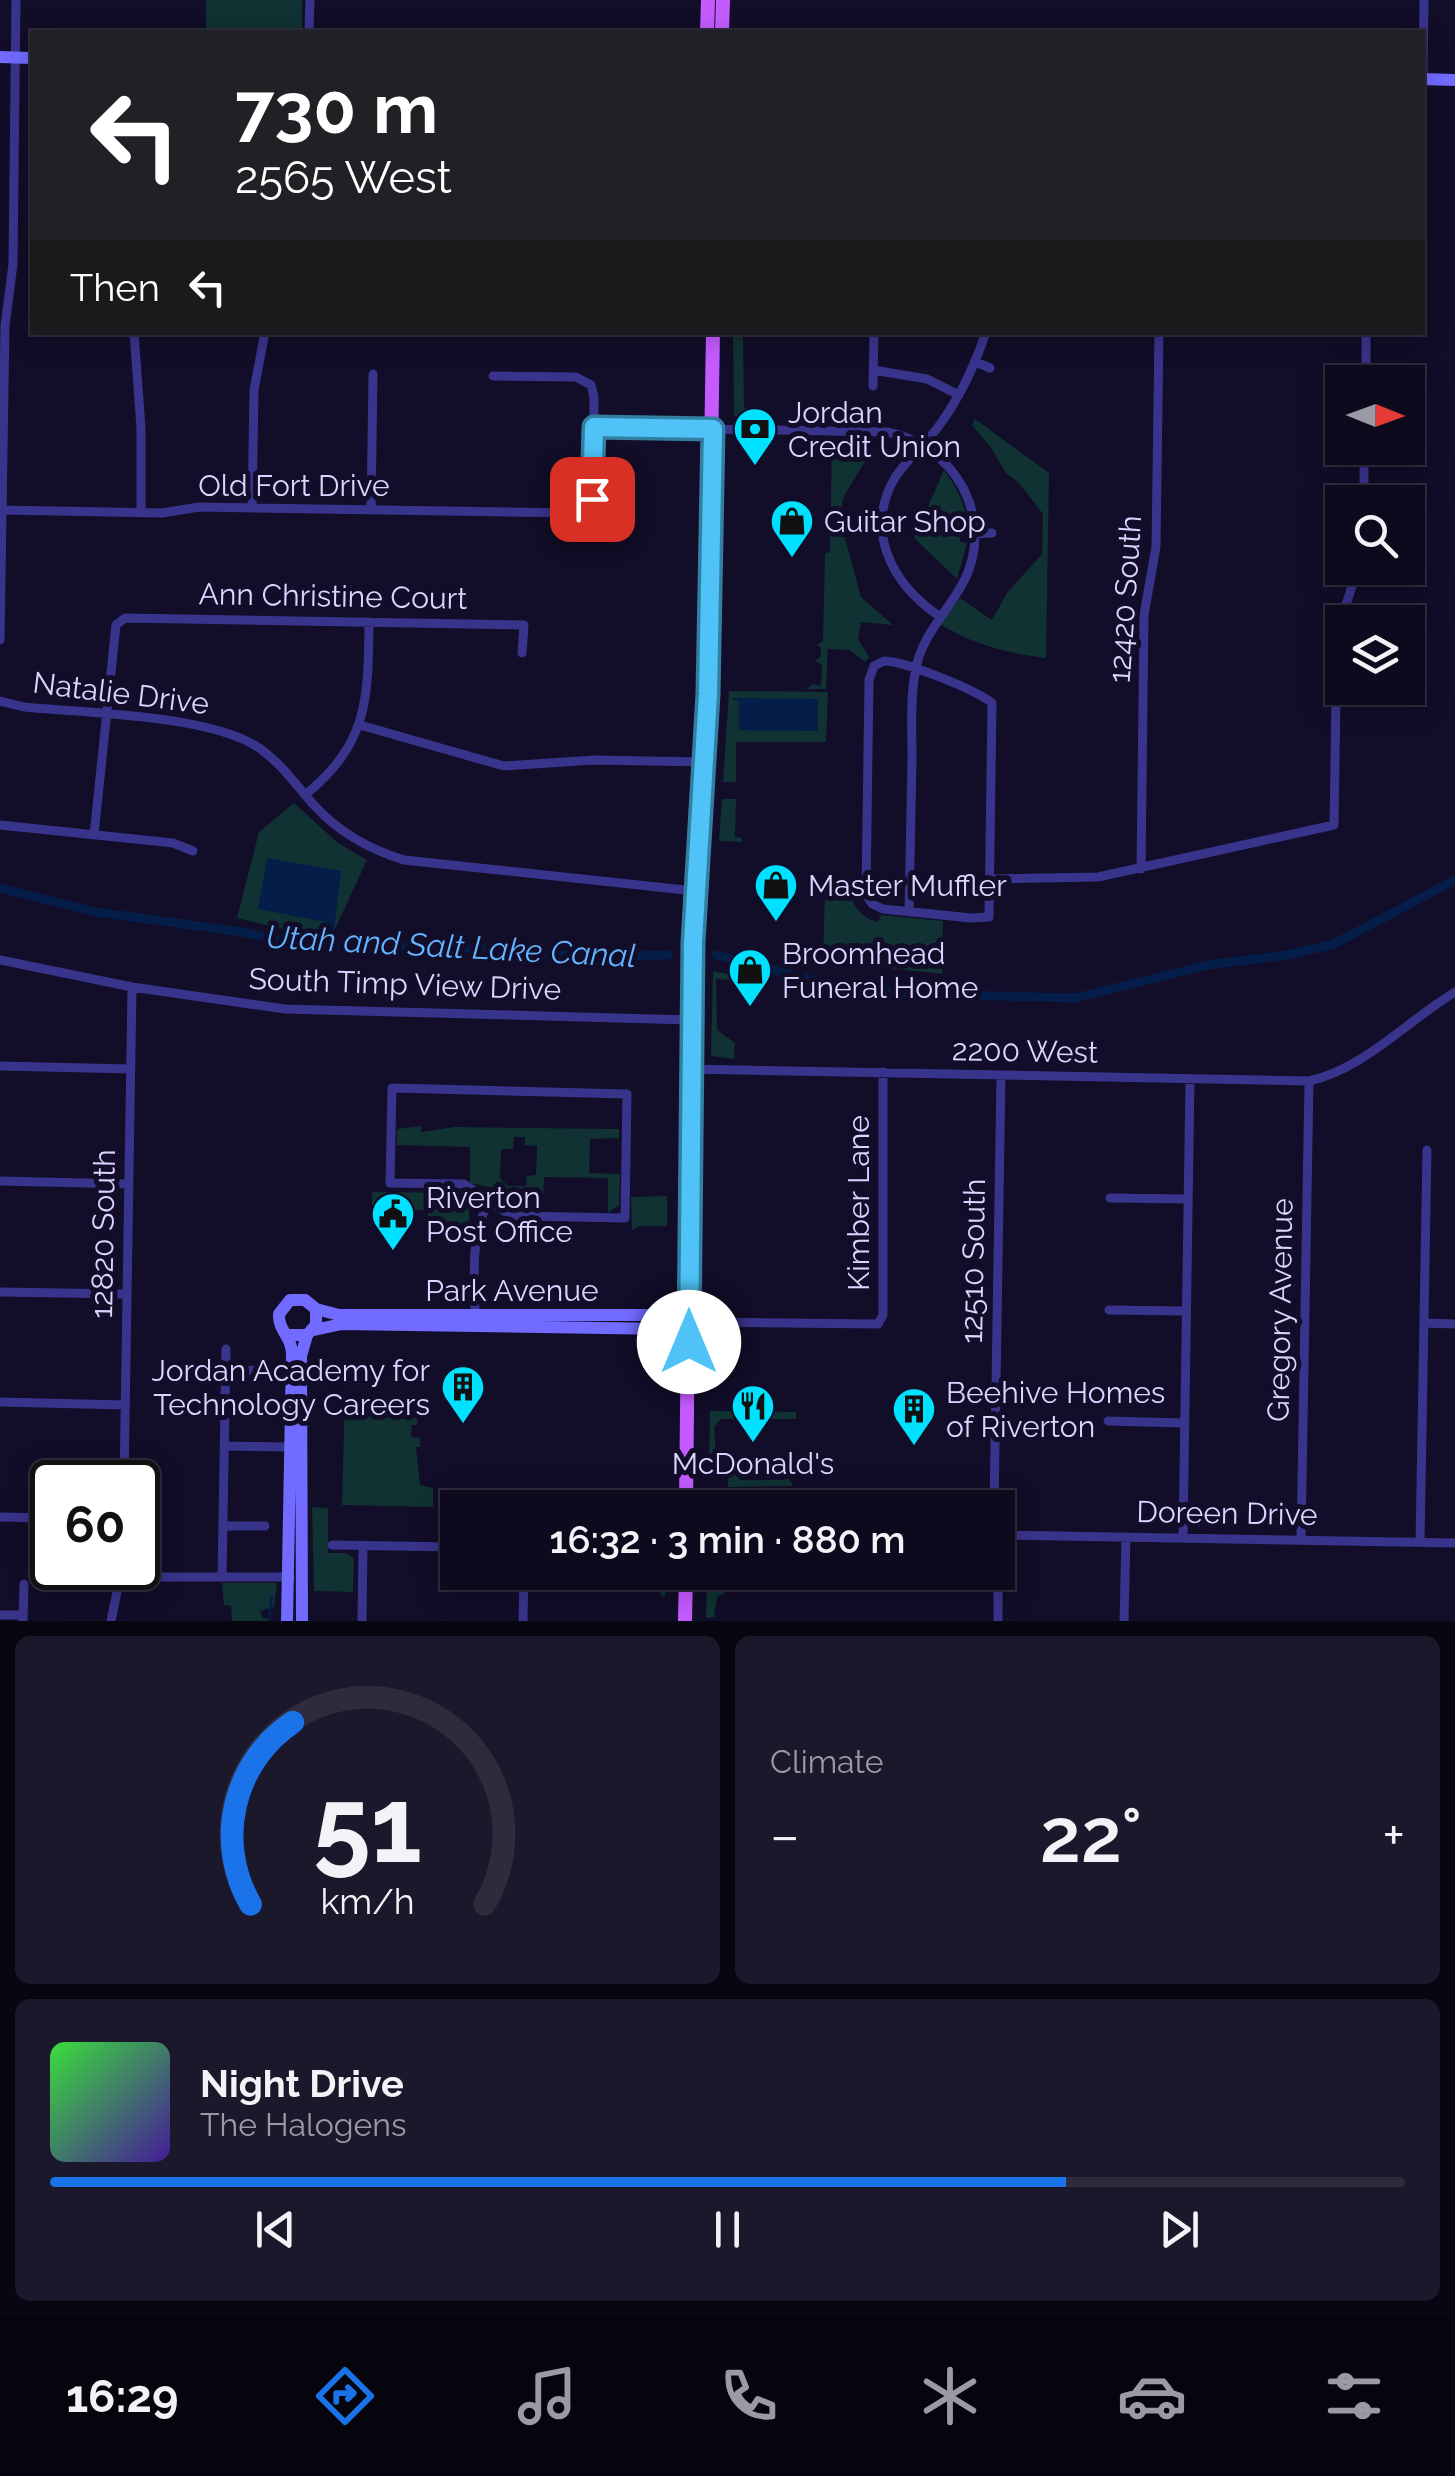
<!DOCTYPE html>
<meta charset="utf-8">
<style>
body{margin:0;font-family:Raleway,sans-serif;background:#1c182b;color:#f1f3f6;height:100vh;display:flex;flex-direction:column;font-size:38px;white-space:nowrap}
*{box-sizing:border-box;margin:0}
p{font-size:32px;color:#9b9aa4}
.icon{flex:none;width:55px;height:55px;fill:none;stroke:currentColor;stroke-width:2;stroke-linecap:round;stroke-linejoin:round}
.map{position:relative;height:1621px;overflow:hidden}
.sheet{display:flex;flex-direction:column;gap:15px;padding:15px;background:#080610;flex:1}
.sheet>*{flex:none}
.top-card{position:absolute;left:30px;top:30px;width:1395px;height:305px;border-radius:0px;box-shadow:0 5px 25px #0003,0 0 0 2px #2e2b3c;background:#202124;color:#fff;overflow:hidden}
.needle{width:65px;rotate:91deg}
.controls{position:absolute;left:1325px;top:365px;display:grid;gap:20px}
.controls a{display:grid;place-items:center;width:100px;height:100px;border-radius:0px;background:#0e0a1e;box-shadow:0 5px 25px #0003,0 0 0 2px #2e2b3c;font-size:50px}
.speed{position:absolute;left:30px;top:1460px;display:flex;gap:20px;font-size:50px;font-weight:700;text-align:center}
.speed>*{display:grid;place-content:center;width:130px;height:130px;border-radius:50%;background:#0e0a1e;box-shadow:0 5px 25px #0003,0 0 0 2px #2e2b3c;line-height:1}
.speed .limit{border:5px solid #111;border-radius:15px;background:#fff;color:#111}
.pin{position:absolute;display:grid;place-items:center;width:85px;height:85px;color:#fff;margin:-42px;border-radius:20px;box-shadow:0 5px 15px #0006}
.me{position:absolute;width:110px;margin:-55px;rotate:0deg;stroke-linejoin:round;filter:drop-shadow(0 0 8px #0008)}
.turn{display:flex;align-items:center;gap:35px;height:210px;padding:0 40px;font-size:45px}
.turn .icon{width:130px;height:130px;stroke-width:2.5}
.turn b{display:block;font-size:70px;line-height:85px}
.then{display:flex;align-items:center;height:95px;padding:0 40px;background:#0003;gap:20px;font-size:38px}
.big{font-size:75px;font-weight:600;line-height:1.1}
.sheet .card{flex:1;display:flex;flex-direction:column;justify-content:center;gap:15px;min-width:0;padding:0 35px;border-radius:15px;background:#1c182b}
.sheet .dial{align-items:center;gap:0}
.dial svg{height:260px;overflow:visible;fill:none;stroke:#2e2b3c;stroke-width:7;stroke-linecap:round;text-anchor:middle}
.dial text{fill:#f1f3f6;stroke:none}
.song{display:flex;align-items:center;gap:30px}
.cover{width:120px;height:120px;border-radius:15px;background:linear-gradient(135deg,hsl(120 70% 55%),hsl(260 70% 35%))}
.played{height:10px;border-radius:5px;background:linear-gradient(90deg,#1a73e8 75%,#2e2b3c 75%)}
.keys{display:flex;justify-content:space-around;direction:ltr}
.heat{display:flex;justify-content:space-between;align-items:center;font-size:55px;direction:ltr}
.sheet .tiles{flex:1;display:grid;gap:15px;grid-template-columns:1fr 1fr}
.card:last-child{grid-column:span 2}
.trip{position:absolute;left:440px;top:1490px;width:575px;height:100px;border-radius:0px;background:#0e0a1e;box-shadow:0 5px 25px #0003,0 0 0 2px #2e2b3c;font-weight:600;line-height:100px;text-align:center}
.menu{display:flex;height:160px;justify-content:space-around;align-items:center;background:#06040c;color:#9b9aa4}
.menu .icon{width:70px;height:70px}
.menu .selected{color:#1a73e8}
.menu b{font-size:45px;color:#f1f3f6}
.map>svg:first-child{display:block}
.green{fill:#103232;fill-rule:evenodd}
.water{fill:#051d49}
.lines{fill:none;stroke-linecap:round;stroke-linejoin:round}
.stream{stroke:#051d49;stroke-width:2.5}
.canal{stroke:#051d49;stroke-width:9}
.street{stroke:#39348b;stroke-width:9}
.secondary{stroke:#716bff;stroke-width:12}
.primary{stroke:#c45bff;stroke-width:14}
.route-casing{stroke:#337fa1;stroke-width:25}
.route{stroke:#4fc3f7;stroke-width:18}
.labels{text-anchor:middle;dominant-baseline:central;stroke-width:10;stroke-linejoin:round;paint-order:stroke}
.poi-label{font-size:30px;fill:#dad4ff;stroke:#120d28;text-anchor:start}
.street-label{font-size:30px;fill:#dad4ff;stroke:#120d28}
.water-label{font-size:32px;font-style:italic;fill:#62b4ff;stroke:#120d28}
</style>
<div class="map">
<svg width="1455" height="1621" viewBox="0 0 1455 1621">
<rect width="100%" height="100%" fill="#120d28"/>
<!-- green -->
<path class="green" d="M206,0H302V32H206Z
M733,333H743L744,408L752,409L751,416H734Z
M975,419L1049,473L1046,658C1007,653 974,645 940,624L960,598L992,620L1007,593L1042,554L1043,514L1019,483L1006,473L991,448L972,425Z
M832,441H842L843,447L873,448L843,498L840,519L861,597L893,625L861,622L858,639L869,657L865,662L849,650L829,649L828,645L826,689H807L812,684L821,686L822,665L815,661L821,656V648L817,645L823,641L825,553L830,552Z
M944,470C956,486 965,503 967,524L960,525V542L967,543L957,579L914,538Z
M729,691L828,692L826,742H736V782H723Z
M722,799H736L735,837L742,838V842L719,841Z
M294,803L338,843L367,860L334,931H291L237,918L259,832Z
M825,889H859V896L852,900C858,912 865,919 878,922L881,915L943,921L942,974L823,961Z
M713,971L772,983L716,979L717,1030L735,1043L734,1059L711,1056Z
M421,1126V1132L455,1127L619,1129V1138L590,1139L589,1173L620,1174L619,1205L608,1213V1178L544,1177L543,1203L507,1202L499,1189L470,1183V1147L397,1145V1129ZM514,1137H525V1145L537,1146L536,1175L527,1176L526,1186H508L500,1178L501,1149H513Z
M372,1192L468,1193L470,1231L428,1230V1210L372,1209Z
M667,1196V1226H640L632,1230L631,1197Z
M345,1398L419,1399L417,1425H412L411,1437L420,1438V1447H416L420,1485L433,1488V1507L342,1505Z
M710,1411L796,1412V1419H721L714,1427L716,1457L709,1458Z
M728,1472H735L740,1480H784L786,1473L793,1486L728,1487Z
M312,1507L328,1508V1553H346L354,1558L353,1592L314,1591Z
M707,1578L782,1579V1589L777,1590L773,1582H724L728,1591L717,1597L714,1617L706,1618Z
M579,1579L666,1581L665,1597L661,1596L659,1588L579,1586Z
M222,1583H277L274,1607L260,1611L262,1617L272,1621H232L231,1606L224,1605Z"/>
<!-- water -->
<path class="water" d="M739,698L818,699V731L739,730Z
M267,858L341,871L334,931H330L326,922L258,909Z"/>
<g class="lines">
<!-- stream -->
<path class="stream" d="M734,699L739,700
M329,932H335
M331,945L332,932
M269,1621L272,1596"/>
<!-- canal -->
<path class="canal" d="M0,888L96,912L242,932L298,944L482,949L592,957L668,955
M716,955L839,987L923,994L1075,998L1208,965L1287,955L1334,944L1455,880"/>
<!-- street -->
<path class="street" d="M309,32L310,0
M1423,79L1424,0
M134,332L141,428V512
M976,362L990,368
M873,370L927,379L959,395
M1366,382V332
M873,386L874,332
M594,427L887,432C954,445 995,516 965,579C948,613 921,634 915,673C910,701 912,730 912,758C911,809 910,860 909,912
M1364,502V448
M252,508L254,390L265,332
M2,510L162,513L199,507L573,513L585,510L593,494L594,397L591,385L576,377L493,376
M371,510L373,374
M974,534L992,533
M939,616C892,584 863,530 896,476C909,457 928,442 941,423C961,395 975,365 986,332
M0,640L5,326L13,264L16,0
M884,661C905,661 976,690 992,703L989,917L971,918L883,909L872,904L866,894L869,680L874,666Z
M0,701L24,707C85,713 212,715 259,748C281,763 295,784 313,804C337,831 368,849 404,860L695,891
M360,725L504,766L594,760L703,762
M305,795C369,743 368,698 369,622
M0,825L173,843L193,851
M94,835L116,625L125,618L524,625L522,653
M1141,869L1144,615L1156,547L1159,332
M991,879L1098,877L1334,825L1337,632L1358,568
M0,960L132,987L285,1009L691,1020
M0,1066L131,1069
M690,1069L1309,1081C1364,1069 1407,1021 1455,992
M392,1088L627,1094L625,1218L517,1216L504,1211L464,1184L390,1183Z
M0,1181L129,1184
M1110,1198L1188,1199
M0,1292L126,1294
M1109,1310L1186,1311
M475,1321C475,1282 469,1236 489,1201
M689,1322L878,1324L883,1315V1072
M1424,1323L1455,1324
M225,1371L267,1370
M0,1402L125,1405
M1108,1421L1184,1423
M224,1446L290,1447
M124,1482L132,987
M994,1508L1001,1075
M0,1517L52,1518
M223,1526H265
M998,1535L1455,1543
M1183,1538L1190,1079
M1301,1540L1309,1081
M1420,1542L1427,1150
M998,1543V1621
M332,1545L458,1547
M122,1577H290
M222,1577L226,1349
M0,1615H23
M23,1621L24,1584
M111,1621L122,1568
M362,1621L363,1546
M523,1621L524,1572
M1124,1621L1126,1537"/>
<!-- secondary -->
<path class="secondary" d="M0,57L32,58
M1422,79L1455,80
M316,1309L339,1315H671L689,1322
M314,1330L342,1324L668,1329L689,1322
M287,1621L292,1355C292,1336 278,1331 279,1314L290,1300H305L316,1309V1325L307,1335H289
M302,1621L301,1356L307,1335"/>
<!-- primary -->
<path class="primary" d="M707,32L708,0
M722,32L723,0
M686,1508L691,1020L695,891L707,694L713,332
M685,1621L686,1572"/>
</g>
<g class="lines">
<!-- route casing -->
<g class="route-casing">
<path id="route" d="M592,499L594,427L713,429L708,694L693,942L689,1342"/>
</g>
<!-- route -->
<use href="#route" class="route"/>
</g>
<!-- icons -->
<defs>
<g id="bank-pin" transform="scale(2.25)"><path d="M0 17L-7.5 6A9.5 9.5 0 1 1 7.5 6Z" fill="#00e1ff" stroke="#120d28"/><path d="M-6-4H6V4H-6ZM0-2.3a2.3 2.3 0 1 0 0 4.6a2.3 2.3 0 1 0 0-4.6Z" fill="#111"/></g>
<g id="shop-pin" transform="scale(2.25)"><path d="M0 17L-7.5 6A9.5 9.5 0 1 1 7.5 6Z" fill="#00e1ff" stroke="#120d28"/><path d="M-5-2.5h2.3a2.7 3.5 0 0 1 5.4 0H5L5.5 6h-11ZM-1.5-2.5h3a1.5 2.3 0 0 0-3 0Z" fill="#111"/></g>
<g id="civic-pin" transform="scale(2.25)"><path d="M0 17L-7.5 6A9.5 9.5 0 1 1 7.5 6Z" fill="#00e1ff" stroke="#120d28"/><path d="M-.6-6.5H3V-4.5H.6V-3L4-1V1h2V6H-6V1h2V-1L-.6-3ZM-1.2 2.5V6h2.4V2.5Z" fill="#111"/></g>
<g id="building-pin" transform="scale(2.25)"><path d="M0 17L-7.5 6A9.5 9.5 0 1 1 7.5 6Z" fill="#00e1ff" stroke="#120d28"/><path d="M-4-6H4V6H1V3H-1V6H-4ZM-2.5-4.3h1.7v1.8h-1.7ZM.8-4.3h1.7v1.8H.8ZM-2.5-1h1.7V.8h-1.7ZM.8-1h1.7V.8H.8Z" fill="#111"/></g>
<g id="restaurant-pin" transform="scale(2.25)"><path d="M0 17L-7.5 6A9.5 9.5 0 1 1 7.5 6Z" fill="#00e1ff" stroke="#120d28"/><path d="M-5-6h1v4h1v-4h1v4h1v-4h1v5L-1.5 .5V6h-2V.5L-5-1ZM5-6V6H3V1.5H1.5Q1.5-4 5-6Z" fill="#111"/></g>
</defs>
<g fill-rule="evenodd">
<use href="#bank-pin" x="755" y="429"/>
<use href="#shop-pin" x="792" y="521"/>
<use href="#shop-pin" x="776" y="885"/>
<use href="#shop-pin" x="750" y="970"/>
<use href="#civic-pin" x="393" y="1214"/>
<use href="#building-pin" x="463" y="1387"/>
<use href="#restaurant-pin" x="753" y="1406"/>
<use href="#building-pin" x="914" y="1409"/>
</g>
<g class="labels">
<!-- poi labels -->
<g class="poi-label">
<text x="788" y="412">Jordan<tspan x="788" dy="34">Credit Union</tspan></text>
<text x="824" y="521">Guitar Shop</text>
<text x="808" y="885">Master Muffler</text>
<text x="782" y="953">Broomhead<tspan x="782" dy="34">Funeral Home</tspan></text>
<text x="426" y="1197">Riverton<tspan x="426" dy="34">Post Office</tspan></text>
<text x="430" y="1370" text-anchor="end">Jordan Academy for<tspan x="430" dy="34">Technology Careers</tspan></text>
<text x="946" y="1392">Beehive Homes<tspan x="946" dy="34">of Riverton</tspan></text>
<text x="753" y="1463" text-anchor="middle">McDonald's</text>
</g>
<!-- street labels -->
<g class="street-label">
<text x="294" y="485">Old Fort Drive</text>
<text transform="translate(333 596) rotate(1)">Ann Christine Court</text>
<text transform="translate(1125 599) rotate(-86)">12420 South</text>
<text transform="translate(121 693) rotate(7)">Natalie Drive</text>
<text transform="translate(405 984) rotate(2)">South Timp View Drive</text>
<text transform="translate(1025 1051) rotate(1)">2200 West</text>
<text transform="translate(858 1203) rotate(-90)">Kimber Lane</text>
<text transform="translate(103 1234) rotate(-89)">12820 South</text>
<text transform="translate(973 1261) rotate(-89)">12510 South</text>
<text x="512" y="1290">Park Avenue</text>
<text transform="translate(1280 1310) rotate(-89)">Gregory Avenue</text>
<text transform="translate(1227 1513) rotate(1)">Doreen Drive</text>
</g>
<!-- water labels -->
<g class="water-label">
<text transform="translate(451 946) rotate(3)">Utah and Salt Lake Canal</text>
</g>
</g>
</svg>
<div class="controls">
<a><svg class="needle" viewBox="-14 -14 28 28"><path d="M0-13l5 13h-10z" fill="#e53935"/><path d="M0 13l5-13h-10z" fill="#9b9aa4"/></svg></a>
<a><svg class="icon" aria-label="search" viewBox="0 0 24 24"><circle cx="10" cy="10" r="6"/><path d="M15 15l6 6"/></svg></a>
<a><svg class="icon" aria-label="layers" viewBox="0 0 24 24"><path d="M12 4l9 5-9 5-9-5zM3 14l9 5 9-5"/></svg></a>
</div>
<div class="speed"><div class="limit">60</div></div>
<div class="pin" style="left:592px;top:499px;background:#d93025"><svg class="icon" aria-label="arrive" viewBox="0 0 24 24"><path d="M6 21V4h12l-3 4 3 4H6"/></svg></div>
<svg class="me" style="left:689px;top:1342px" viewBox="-20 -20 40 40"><circle r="19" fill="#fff"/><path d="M0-13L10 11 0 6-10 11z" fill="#4fc3f7"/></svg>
<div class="trip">16:32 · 3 min · 880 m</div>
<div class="top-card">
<div class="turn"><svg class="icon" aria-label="left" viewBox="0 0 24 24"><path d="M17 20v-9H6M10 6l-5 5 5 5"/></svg><div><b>730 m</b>2565 West</div></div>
<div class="then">Then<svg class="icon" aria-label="left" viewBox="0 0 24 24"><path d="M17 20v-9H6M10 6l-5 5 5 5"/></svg></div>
</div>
</div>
<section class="sheet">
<div class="tiles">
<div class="card dial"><svg viewBox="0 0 100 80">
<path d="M14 69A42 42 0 1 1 86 69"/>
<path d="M14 69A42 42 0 0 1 27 13" stroke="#1a73e8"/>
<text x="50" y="56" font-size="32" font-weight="700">51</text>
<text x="50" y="72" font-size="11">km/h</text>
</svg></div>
<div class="card"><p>Climate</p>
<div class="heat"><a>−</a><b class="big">22°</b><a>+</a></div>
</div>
<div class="card">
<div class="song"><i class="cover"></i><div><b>Night Drive</b><p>The Halogens</p></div></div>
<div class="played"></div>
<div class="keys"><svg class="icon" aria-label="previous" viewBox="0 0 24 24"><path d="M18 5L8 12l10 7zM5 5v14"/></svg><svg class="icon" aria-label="pause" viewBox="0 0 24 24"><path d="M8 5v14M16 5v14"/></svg><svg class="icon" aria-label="next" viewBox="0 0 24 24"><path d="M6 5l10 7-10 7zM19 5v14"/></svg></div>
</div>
</div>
</section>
<nav class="menu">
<b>16:29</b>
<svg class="icon selected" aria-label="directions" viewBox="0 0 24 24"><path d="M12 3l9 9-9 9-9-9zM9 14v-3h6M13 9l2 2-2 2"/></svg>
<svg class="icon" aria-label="music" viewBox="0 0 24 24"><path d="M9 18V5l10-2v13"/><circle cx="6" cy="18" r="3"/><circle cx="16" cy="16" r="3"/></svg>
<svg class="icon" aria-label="phone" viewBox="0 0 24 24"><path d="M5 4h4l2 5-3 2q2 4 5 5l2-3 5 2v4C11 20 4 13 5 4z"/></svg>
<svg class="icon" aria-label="climate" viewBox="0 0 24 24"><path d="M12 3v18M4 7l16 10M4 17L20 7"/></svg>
<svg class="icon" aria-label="car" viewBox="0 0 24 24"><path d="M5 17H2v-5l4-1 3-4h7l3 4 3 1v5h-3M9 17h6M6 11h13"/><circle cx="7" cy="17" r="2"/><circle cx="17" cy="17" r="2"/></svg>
<svg class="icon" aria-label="filters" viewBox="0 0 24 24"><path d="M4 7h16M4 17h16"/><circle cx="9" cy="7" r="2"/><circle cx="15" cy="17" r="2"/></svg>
</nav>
